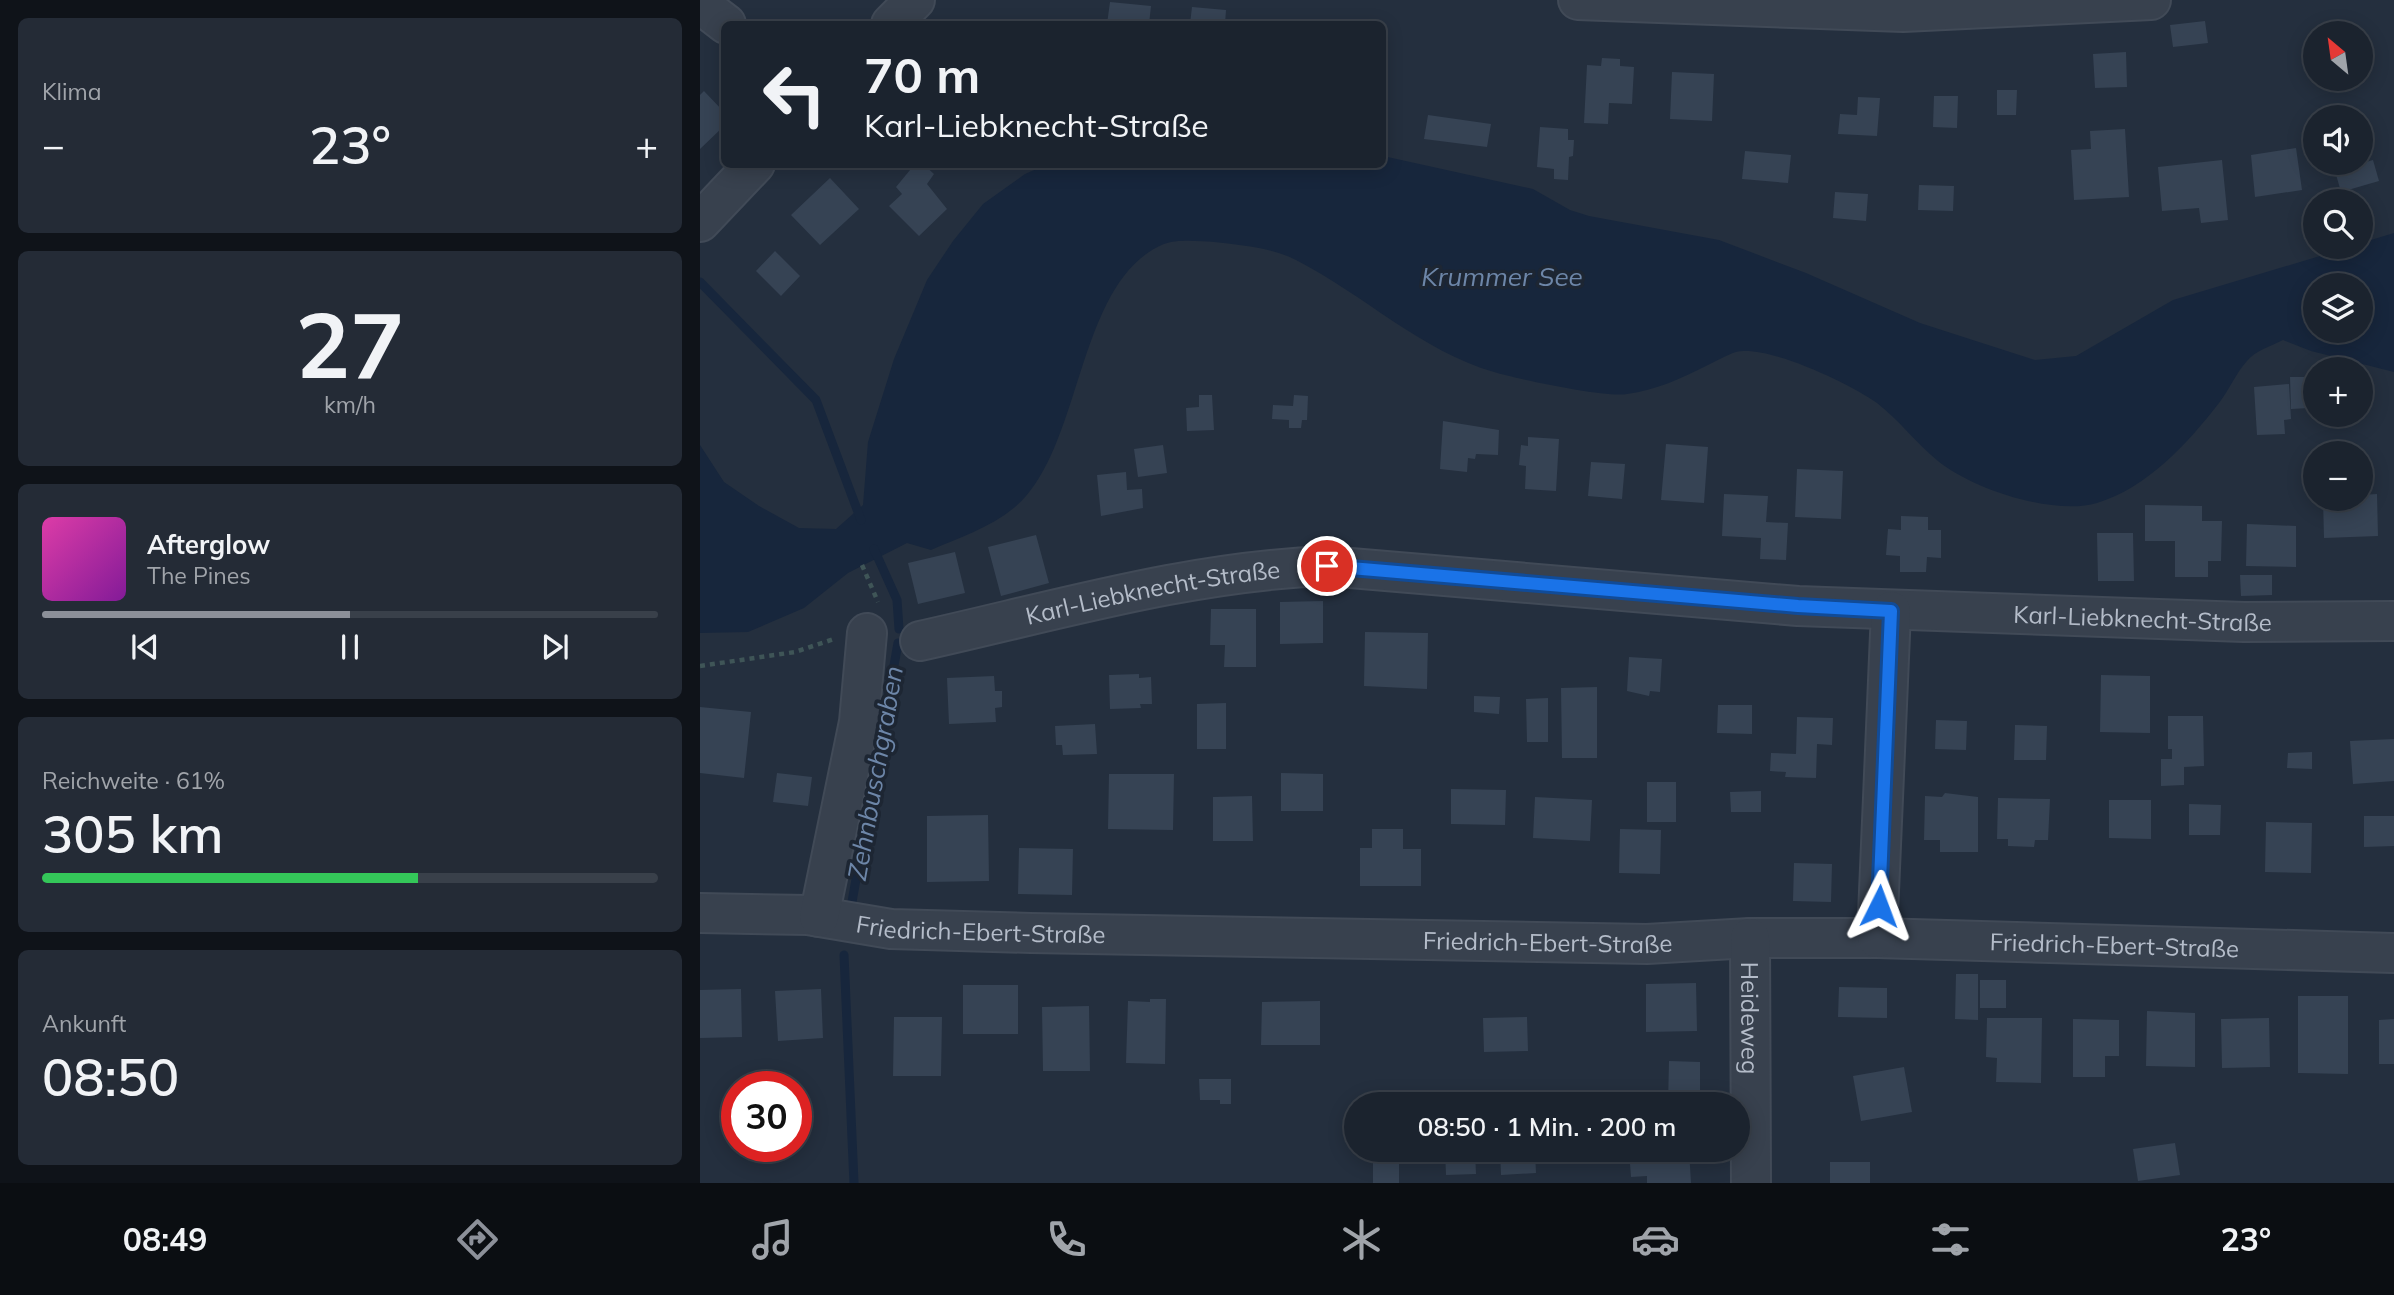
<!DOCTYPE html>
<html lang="de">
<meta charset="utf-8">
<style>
body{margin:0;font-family:Mulish,sans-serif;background:#242b36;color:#f1f3f6;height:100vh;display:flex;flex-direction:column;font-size:26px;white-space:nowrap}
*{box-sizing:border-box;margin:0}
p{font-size:23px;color:#a0a4aa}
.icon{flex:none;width:38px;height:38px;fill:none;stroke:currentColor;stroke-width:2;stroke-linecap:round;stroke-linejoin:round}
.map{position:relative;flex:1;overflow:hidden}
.details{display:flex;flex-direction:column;gap:18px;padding:18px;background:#0f1319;width:700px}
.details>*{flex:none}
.hud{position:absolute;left:21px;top:21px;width:665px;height:147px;border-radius:10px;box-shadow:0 4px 18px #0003,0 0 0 2px #39404a;background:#1b232e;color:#f1f3f6;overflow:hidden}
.needle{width:46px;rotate:331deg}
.controls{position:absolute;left:1603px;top:21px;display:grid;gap:14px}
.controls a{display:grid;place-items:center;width:70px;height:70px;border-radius:50%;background:#1b232e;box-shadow:0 4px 18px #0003,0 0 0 2px #39404a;font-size:35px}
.speed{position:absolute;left:21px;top:1071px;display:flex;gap:14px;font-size:35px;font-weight:700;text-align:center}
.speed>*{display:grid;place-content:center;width:91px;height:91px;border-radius:50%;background:#1b232e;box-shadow:0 4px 18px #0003,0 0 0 2px #39404a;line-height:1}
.speed .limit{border:10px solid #d22;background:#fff;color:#111}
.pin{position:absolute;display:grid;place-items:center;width:60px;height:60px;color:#fff;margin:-30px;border:4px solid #fff;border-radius:50%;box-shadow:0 2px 7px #0007}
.me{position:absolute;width:77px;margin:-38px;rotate:3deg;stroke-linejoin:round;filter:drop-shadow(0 0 5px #0008)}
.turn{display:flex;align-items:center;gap:24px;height:147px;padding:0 28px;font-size:32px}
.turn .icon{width:91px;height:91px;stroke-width:2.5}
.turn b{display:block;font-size:49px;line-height:60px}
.big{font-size:52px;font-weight:600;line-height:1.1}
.details .tile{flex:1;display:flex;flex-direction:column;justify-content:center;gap:10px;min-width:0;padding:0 24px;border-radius:10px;background:#242b36}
.details .dial{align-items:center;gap:0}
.dial b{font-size:91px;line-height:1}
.song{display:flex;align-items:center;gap:21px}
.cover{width:84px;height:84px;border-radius:10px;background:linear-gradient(135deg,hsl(320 70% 55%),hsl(290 70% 35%))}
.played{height:7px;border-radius:4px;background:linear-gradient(90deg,#8c9099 50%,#39404a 50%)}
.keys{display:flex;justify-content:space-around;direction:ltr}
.heat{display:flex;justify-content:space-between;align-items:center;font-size:38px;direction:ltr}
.charge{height:10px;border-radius:5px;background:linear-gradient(90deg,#34c759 61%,#39404a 0)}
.trip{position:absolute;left:644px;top:1092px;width:406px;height:70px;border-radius:35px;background:#1b232e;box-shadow:0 4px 18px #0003,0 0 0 2px #39404a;font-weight:600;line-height:70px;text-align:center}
.tab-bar{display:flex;height:112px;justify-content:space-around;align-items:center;background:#0b0e12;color:#a0a4aa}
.tab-bar .icon{width:49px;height:49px}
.tab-bar .active{color:#8c9099}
.tab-bar b{font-size:32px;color:#f1f3f6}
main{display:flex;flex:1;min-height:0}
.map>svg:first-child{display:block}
.water{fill:#17263c;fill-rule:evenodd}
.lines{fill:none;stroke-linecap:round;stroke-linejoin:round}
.stream{stroke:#17263c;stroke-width:9}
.building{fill:#364354}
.minor-casing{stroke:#414a57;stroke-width:42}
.path{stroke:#3f5557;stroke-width:4.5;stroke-dasharray:5 5;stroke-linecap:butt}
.minor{stroke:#38414e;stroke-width:38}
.route-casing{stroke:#114b97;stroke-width:18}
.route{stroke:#1a73e8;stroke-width:12}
.labels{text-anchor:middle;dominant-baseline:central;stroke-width:7;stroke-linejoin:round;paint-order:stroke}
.street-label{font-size:24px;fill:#b4bcc9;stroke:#1d2633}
.water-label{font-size:26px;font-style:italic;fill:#6d86a8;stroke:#1d2633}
</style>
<main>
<section class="details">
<div class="tile"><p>Klima</p>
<div class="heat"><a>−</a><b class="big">23°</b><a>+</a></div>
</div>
<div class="tile dial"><b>27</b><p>km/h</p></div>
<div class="tile">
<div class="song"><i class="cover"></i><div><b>Afterglow</b><p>The Pines</p></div></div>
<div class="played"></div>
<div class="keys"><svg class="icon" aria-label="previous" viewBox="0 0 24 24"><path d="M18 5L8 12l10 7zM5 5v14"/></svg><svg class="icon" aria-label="pause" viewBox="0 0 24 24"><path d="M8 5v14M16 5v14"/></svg><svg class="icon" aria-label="next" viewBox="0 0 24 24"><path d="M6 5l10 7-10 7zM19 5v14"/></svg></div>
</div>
<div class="tile"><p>Reichweite · 61%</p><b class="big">305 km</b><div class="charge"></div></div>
<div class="tile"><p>Ankunft</p><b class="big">08:50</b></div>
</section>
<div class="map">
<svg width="1694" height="1183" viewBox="0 0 1694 1183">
<rect width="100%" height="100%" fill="#242f3e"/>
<!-- water -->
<path class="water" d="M683,156L833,189L870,210L889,216L1019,240L1106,273L1220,323L1335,360L1376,356L1473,300L1650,247H1661V243L1694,233V372L1611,351L1583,340C1571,346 1555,351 1547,361C1536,373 1529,390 1519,403C1488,443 1447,488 1397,503C1354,516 1272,489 1238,461C1216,443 1199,420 1177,403C1151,384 1067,344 1036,352C1026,355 1015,362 1006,366C980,379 956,390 927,394C907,398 817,379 794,372C721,351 663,294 596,260C573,248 541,245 514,242C500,241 477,239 464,244C380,279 383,431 326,496C302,524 263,536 231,550L207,543L148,573L104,608L48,632L0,633V445L24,482L59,506L99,528L136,529L163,505L168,442L194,359L227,280L253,241L283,204L325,174L348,164H477L498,170L533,164H682ZM1615,285H1661V331H1615Z"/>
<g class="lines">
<!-- stream -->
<path class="stream" d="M0,282L116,400L161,520
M174,549L197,600L199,629
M152,902L198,643
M144,955L154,1183"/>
</g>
<!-- building -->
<path class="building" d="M410,2L451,6L449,24H407Z
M492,7L526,10L525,24H490Z
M1505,21L1508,43L1473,47L1470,25Z
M682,46H686L684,68H682Z
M1426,52L1427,87L1395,88L1393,54Z
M902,58L920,59V66L934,67L932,104L909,103L908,124L884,123L887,65L901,66Z
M972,72L1014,74L1012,121L970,119Z
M1297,90H1317L1316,115H1297Z
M4,91L24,112V126L0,149V95Z
M1234,96H1258L1257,128L1233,127Z
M1158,97L1180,98L1177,136L1138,134L1140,114L1157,115Z
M728,115L791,124L787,147L724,139Z
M840,127L868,129V140H874L873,156L869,157L868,180L854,179V169L837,167Z
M1425,129L1429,197L1374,200L1371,150L1391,149L1390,131Z
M1596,148L1602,190L1555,197L1551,155Z
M1045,151L1091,155L1088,183L1042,179Z
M1522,160L1528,220L1501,223L1499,208L1462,211L1458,167Z
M1673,160L1679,181L1641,192L1635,171Z
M215,164H223L234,174L227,184L247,209L219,236L189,206L202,194L196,187Z
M130,178L159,209L120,245L91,215Z
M1219,185L1254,186L1253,211L1218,210Z
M1135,192L1168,194L1166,221L1133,218Z
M75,251L100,276L81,296L56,271Z
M1590,377H1608L1609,408L1591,409Z
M1589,384L1591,419L1584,420L1585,434L1557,435L1554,387Z
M499,395H512L514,430L487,431L486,408L499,407Z
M594,395L608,396L607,420H602L601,428H589V420L572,419L573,405L593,406Z
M743,421L799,430L798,455L776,454L775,459L768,458L767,472L740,469Z
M828,437L859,439L856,491L825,489L826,466L819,465L821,445L828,446Z
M966,444L1008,447L1004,503L961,500Z
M463,445L467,473L438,477L434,449Z
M891,462L925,464L922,499L888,496Z
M1097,469L1143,471L1141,519L1095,517Z
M426,472L427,490L442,489L443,508L401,516L397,475Z
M1024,494L1068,496L1066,522L1088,523L1086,560L1060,559L1061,538L1022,536Z
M1677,494L1678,536L1624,538L1623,499H1661V495Z
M1445,505L1502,506V521H1522L1521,561H1508V577H1475V541H1445Z
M1201,516L1228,517V530H1241V558L1227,557L1226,572H1200V556L1186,555L1188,529L1201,530Z
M1547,524L1596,526V567L1546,566Z
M1397,533H1433L1434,581H1398Z
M336,535L349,583L301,596L288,547Z
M255,552L265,593L218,604L208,563Z
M1540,575H1572V595L1541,596Z
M623,601V643L580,644V602Z
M511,609H556V667H524L525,645H510Z
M665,632L728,633L727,689L664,686Z
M929,657L962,659L960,692L950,691L949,696L927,691Z
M439,674V678L451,677L452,704H440L441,708L410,709L409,675Z
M1401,675L1450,676V733L1400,732Z
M294,676L295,691H302V707L295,708L296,722L249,724L247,678Z
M897,687V758H862L861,688Z
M774,696L800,697L799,714L774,712Z
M848,698V742H827L826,699Z
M526,703V749H497V704Z
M1018,705H1052V734L1017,733Z
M0,707L51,712L44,778L0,773Z
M1468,716H1503L1504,766L1484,767V785L1461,786V759H1472V749H1468Z
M1097,717L1133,718L1132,745L1117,744L1116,778L1085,777L1086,772L1070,771L1071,753L1096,754Z
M1236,720L1267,721L1266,750L1235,749Z
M395,724L397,754L363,755L362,745H356L355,726Z
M1315,725L1347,726L1346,760H1314Z
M1694,739V781L1653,784L1650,741Z
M1612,752V769L1587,768L1588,753Z
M77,773L112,777L108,806L73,802Z
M581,773L623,774V811H581Z
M409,774H474L473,830L408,829Z
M947,782H976V822H947Z
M751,789L806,790L805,825L751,824Z
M1061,791V812H1031L1030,792Z
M1245,793L1278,797V852H1240V840H1224L1225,796L1242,797Z
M552,796L553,841H513V797Z
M835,797L892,800L890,841L833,838Z
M1298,798L1350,799L1348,840H1335L1334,847L1308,846V839H1297Z
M1409,800H1451V839L1409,838Z
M1489,804L1521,805L1520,835H1489Z
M288,815L289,881L227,882V816Z
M1664,816H1694V846L1664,847Z
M1566,822L1612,823L1611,873L1565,872Z
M672,829H703V849H721V886H660V848H672Z
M920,829L961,830L960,874L919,873Z
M319,848L373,849L372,895L318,894Z
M1094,863L1132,864L1131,902L1093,901Z
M1256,974H1278V1020L1255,1019Z
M1280,980H1306V1008H1280Z
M996,983L997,1031L946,1032V984Z
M263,985H318V1034H263Z
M1139,987L1187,988V1018L1138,1017Z
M41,989L42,1037L0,1038V990Z
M121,989L123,1038L78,1041L75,991Z
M1598,996H1648V1074L1598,1073Z
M450,999H466L465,1064L426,1063L428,1001L450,1002Z
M620,1001V1045H561L562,1002Z
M389,1006L390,1071H343L342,1007Z
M1447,1011L1495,1013V1067L1446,1066Z
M194,1017H242L241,1076H193Z
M827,1017L828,1051L784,1052L783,1018Z
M1287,1018H1342L1341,1083L1296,1082L1297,1058L1286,1057Z
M1569,1018L1570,1067L1522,1068L1521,1019Z
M1373,1019L1419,1020V1056H1405V1077H1373Z
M1694,1019V1064H1679V1020Z
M969,1061L1000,1062V1104H968Z
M1204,1067L1212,1112L1161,1121L1153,1076Z
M499,1079H531V1104H520V1100H500Z
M649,1105H656V1146H650Z
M1475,1143L1480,1175L1438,1181L1433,1149Z
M673,1150H699V1183H673Z
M745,1150H775L776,1174L746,1175Z
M800,1150L835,1151L836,1173L801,1175Z
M929,1150H989L991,1183H947V1176L931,1177Z
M1130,1162H1170V1183H1130Z"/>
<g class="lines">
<!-- minor casing -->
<g class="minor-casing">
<g id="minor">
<path d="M878,0L1203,12L1451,0"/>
<path d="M0,4L26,24"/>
<path d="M191,24L215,0"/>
<path d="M0,222L55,164"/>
<path id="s1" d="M220,641C355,611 489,571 627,566L1098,606L1544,622L1694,621"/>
<path id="s2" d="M0,913L108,915L191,929L331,933L947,944L1050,938H1177L1694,953"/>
<path d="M119,917L159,722L167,633"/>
<path id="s3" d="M1050,938L1051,1183"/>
<path d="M1177,938L1191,611"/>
</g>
</g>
<!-- path -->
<path class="path" d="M162,565L178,602
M0,666L95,652L134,639"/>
<!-- minor -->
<use href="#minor" class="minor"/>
</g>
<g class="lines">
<!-- route casing -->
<g class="route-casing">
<path id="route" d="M627,566L1098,606L1191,611L1179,906"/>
</g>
<!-- route -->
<use href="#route" class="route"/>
</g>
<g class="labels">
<!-- street labels -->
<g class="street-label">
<text stroke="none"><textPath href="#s1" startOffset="238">Karl-Liebknecht-Straße</textPath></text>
<text stroke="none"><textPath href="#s1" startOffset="1232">Karl-Liebknecht-Straße</textPath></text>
<text stroke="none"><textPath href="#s2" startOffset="282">Friedrich-Ebert-Straße</textPath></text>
<text stroke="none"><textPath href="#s2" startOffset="849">Friedrich-Ebert-Straße</textPath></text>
<text stroke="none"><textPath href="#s2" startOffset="1416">Friedrich-Ebert-Straße</textPath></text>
<text stroke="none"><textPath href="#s3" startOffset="80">Heideweg</textPath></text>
</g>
<!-- water labels -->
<g class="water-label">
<text x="802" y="276">Krummer See</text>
<text transform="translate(175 773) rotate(-80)">Zehnbuschgraben</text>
</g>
</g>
</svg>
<div class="controls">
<a><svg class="needle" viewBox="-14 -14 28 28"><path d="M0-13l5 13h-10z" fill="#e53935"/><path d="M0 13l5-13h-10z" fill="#a0a4aa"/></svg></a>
<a><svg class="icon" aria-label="sound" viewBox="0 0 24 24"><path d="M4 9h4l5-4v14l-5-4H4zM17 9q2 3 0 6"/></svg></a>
<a><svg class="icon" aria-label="search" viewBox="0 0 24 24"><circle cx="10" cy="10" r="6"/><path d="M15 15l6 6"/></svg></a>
<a><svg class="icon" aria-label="layers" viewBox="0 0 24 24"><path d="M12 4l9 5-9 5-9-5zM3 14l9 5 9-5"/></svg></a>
<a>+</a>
<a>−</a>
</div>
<div class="speed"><div class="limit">30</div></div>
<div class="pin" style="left:627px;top:566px;background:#d93025"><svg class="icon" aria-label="arrive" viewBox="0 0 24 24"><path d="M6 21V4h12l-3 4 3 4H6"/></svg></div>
<svg class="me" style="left:1179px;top:906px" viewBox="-20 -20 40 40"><path d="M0-17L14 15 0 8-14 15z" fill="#1a73e8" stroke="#fff" stroke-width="4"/></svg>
<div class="trip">08:50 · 1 Min. · 200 m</div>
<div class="hud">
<div class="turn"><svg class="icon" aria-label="left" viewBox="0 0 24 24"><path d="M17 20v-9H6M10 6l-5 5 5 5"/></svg><div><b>70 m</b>Karl-Liebknecht-Straße</div></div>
</div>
</div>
</main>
<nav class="tab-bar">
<b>08:49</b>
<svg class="icon active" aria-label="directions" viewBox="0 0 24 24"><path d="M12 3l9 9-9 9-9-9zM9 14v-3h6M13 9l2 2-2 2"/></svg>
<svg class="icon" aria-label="music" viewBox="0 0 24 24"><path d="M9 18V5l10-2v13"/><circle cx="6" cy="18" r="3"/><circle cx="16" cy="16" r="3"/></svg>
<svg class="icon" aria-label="phone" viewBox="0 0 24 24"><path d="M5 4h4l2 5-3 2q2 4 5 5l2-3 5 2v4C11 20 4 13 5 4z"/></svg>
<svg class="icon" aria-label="climate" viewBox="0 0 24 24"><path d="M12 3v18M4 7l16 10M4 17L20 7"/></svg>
<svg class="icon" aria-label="car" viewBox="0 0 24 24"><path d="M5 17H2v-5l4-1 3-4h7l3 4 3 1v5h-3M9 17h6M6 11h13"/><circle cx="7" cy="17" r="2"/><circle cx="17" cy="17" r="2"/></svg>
<svg class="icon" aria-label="filters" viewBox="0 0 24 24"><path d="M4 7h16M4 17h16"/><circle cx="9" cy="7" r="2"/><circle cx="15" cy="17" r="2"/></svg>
<b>23°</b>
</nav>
